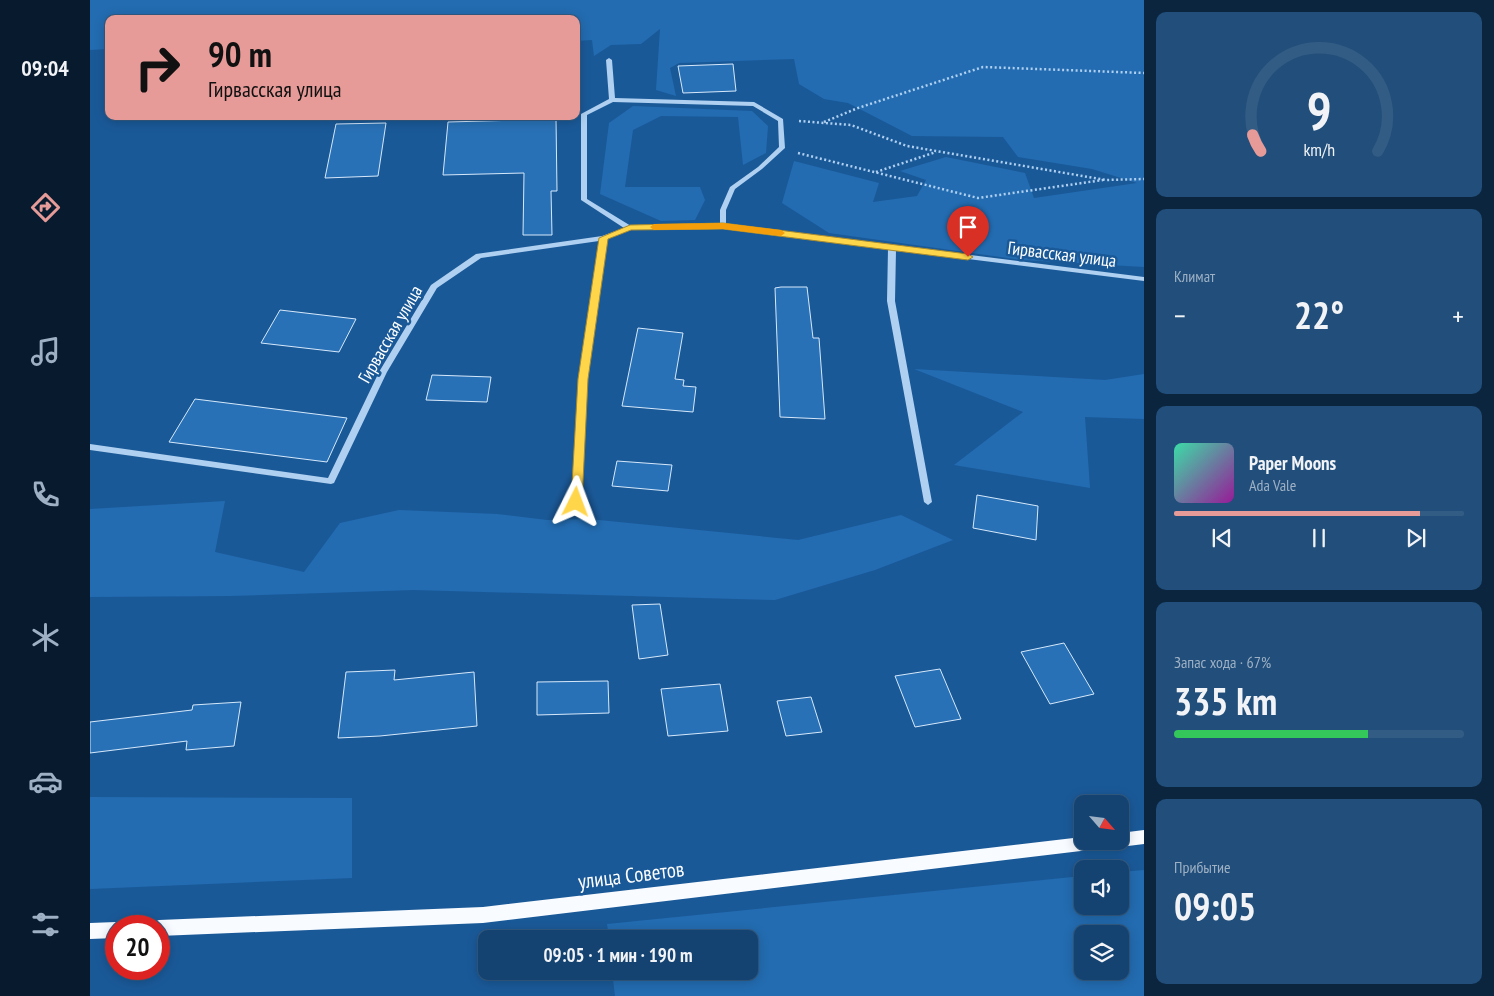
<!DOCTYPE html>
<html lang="ru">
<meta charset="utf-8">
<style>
body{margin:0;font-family:"PT Sans Narrow",sans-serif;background:#214e7a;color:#f1f3f6;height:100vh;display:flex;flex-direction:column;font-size:19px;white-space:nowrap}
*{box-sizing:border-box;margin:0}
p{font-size:16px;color:#9db0c4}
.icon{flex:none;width:28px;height:28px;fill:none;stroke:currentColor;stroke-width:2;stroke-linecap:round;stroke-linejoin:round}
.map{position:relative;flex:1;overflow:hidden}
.panel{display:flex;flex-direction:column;gap:12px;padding:12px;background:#0b253f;width:350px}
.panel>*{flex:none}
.hud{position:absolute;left:15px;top:15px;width:475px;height:105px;border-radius:10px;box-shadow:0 2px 12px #0003,0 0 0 1px #335c84;background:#e69b98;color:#111;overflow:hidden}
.needle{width:32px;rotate:118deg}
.tools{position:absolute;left:984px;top:795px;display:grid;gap:10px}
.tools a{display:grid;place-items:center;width:55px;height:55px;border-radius:10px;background:#144372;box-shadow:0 2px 12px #0003,0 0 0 1px #335c84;font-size:25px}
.speed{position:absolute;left:15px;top:915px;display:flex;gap:10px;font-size:25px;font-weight:700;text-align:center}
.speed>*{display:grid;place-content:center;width:65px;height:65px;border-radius:50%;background:#144372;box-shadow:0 2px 12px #0003,0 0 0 1px #335c84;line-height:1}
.speed .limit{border:8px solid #d22;background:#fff;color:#111}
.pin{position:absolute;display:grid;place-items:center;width:42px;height:42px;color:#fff;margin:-51px -21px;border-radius:50% 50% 50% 0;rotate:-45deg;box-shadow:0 0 5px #0007}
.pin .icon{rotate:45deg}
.me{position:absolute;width:55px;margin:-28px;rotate:3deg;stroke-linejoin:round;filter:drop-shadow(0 0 4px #0008)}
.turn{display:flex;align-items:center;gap:18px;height:105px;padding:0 20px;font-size:22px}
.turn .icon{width:65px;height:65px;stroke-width:2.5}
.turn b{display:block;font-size:35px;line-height:42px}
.big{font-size:38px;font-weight:800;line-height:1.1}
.panel .widget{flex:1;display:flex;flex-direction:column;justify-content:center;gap:8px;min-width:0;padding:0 18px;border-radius:10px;background:#214e7a}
.panel .dial{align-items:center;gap:0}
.dial svg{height:130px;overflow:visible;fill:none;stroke:#335c84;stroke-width:7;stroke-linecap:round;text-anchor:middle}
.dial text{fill:#f1f3f6;stroke:none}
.song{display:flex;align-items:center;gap:15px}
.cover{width:60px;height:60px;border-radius:8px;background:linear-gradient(135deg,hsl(160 70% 55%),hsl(300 70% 35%))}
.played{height:5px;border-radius:2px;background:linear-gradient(90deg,#e69b98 85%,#335c84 85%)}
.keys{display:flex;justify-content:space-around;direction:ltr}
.heat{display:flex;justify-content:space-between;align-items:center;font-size:28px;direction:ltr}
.charge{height:8px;border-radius:4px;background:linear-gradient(90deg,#34c759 67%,#335c84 0)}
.trip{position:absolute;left:388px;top:930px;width:280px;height:50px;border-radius:10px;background:#144372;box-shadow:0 2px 12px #0003,0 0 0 1px #335c84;font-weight:800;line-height:50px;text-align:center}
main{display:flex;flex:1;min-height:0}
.menu{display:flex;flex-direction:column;width:90px;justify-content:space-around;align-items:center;background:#081b2e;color:#9db0c4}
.menu .icon{width:35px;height:35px}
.menu .selected{color:#e69b98}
.menu b{font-size:22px;color:#f1f3f6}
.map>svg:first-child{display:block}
.green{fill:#236cb1;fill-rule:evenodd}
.building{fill:#2971b6;stroke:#d6e9fb}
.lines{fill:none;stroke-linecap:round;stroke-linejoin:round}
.path{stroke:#afd0f0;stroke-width:2.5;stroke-dasharray:2 2.5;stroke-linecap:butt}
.minor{fill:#afd0f0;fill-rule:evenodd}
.major{fill:#f8fbff;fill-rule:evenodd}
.route{fill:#ffd54a;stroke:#a68a30}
.slow{fill:#f59e0b}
.labels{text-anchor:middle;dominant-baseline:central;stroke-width:5;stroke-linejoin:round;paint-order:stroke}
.street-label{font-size:18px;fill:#fff;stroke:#1a5998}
.near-street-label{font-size:21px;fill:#fff;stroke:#1a5998}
</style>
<main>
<nav class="menu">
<b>09:04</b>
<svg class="icon selected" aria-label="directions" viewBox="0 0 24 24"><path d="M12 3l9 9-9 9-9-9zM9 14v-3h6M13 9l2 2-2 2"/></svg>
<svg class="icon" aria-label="music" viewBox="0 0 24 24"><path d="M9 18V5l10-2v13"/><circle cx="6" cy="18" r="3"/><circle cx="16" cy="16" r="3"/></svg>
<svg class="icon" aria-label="phone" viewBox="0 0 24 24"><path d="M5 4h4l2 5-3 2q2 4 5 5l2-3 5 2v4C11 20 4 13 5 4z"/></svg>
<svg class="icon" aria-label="climate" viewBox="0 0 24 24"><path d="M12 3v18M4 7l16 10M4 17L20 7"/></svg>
<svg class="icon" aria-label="car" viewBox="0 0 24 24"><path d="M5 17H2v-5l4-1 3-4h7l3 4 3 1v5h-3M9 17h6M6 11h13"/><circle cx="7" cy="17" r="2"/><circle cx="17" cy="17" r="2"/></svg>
<svg class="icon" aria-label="filters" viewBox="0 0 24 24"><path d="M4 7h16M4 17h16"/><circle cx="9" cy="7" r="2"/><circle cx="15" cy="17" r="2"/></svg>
</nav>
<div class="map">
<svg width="1054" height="996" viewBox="0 0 1054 996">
<rect width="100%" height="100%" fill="#1a5998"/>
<!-- green -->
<path class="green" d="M0,0H1054V267L932,260L739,233L692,203L704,161L789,183L783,202L827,196L836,180L810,171L856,157L935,173L944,198L1047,183L1002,169L928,157L913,137L822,136L758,103L734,99L709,84L704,59L589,63L580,68L586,96L566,90L570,29L551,44L521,45L504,56L502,40L486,41V19H19V49L0,50Z
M543,106L662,111L678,126L676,153L653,165L648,117L571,116L543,130L535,187H610L615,200L605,220L571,221L510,194L519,123Z
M824,369L1015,380L1054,374V419L995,417L1000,488L864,465L933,412Z
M135,501L125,552L214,572L250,523L309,510L407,514L457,520L499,519L708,540L811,515L863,540L785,570L685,600L324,590L140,596L0,597V509Z
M0,797L262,798V878L0,889Z
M1054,870V996H525L522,971H659V939H519L517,924L992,876V906H1030V872ZM992,934H1030V971H992Z"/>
<!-- building -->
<path class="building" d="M643,64L646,91L593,93L588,66Z
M466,119L467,191H461L462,235H433L434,173L353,175L358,122Z
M296,123L288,176L235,178L246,124Z
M691,287H717L723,338H729L735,419L690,417L685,288Z
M190,310L266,319L249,352L171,343Z
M548,328L593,333L585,379L594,380L593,386L606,387L603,412L532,406Z
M342,375L401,377L397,402L336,400Z
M105,399L257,418L237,462L79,442Z
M527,461L582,465L578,491L522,486Z
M887,495L948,506L946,540L883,528Z
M570,604L578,655L549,659L542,605Z
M974,643L1004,694L960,704L931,652Z
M850,669L871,719L825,727L805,676Z
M305,670L304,680L384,672L387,726L290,736L248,738L256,672Z
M518,681L519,713L447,715V682Z
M630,684L638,731L578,736L571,689Z
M721,697L732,732L696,736L687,701Z
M151,702L144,746L96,750L97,741L0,753V722L102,710L103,705Z"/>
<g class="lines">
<!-- path -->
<path class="path" d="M709,121L761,125L817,146L1016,180L1054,179
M734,122L768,108L893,67L1054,73
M708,153L888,198L1013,180
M786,172L846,152"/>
<!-- minor -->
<path class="minor" d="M519,58L522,60L525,98L664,102L693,119L695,148L672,169L645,189L636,210V224L1054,277V281L806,250L805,301L842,502L838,505L834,502L797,301L798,249L633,228L541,230L516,239L497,379L490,501L489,503H483L482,501L489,379L509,241L391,258L347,288L297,372L244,483L241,484L0,450V444L238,478L289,372L341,285L386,254L512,236L534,228L491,200V114L519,99L516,60ZM523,102L663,106L688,121L689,147L668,167L640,187L630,210V224L541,226L497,199V115Z"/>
<!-- major -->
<path class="major" d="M1054,830V844L1030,847L1024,845L1023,842L1022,846L1016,848L393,923L69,936V926H62L63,922L69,920L393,907L992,837V841H1030V833Z
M26,922L33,926H26V938L0,939V923Z"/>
</g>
<!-- route -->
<path class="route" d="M633,223L878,254L883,257L878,260L633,229L541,230L518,239L498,379L492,502L490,504H482L481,502L488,379L509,238L540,225Z"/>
<!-- slow -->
<path class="slow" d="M633,223L691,230L695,233L691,236L633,229L564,230L560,227L564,224Z"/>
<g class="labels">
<!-- street labels -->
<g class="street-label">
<text transform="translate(972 254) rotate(7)">Гирвасская улица</text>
<text transform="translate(300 334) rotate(-60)">Гирвасская улица</text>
</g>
<!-- near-street labels -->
<g class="near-street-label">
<text transform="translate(541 875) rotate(-7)">улица Советов</text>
</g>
</g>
</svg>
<div class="tools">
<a><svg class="needle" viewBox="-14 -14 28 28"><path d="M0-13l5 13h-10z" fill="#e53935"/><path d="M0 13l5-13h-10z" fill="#9db0c4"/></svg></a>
<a><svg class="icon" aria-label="sound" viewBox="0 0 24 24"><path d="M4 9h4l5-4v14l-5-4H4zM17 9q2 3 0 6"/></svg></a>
<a><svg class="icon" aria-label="layers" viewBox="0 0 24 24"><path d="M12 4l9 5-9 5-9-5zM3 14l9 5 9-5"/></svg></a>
</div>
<div class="speed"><div class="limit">20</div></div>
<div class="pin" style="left:878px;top:257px;background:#d93025"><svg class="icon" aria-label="arrive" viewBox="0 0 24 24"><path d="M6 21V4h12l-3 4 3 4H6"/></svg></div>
<svg class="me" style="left:486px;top:502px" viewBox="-20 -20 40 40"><path d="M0-17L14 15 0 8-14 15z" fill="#ffd54a" stroke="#fff" stroke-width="4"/></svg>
<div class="trip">09:05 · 1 мин · 190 m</div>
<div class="hud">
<div class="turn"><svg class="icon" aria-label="right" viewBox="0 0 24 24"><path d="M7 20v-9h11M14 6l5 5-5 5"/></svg><div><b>90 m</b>Гирвасская улица</div></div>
</div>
</div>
<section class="panel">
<div class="widget dial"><svg viewBox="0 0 100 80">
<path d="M14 69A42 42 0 1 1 86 69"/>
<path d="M14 69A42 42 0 0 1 9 59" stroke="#e69b98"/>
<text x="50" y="56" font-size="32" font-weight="700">9</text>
<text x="50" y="72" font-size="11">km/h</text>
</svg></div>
<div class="widget"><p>Климат</p>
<div class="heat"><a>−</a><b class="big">22°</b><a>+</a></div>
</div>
<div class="widget">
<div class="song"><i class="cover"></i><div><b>Paper Moons</b><p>Ada Vale</p></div></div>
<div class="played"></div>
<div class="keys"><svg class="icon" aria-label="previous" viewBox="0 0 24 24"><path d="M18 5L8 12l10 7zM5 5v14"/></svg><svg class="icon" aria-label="pause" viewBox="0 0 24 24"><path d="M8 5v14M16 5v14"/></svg><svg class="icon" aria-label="next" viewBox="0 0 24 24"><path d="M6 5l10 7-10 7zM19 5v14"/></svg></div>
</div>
<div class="widget"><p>Запас хода · 67%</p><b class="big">335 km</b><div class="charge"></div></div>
<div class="widget"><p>Прибытие</p><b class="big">09:05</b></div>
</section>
</main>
